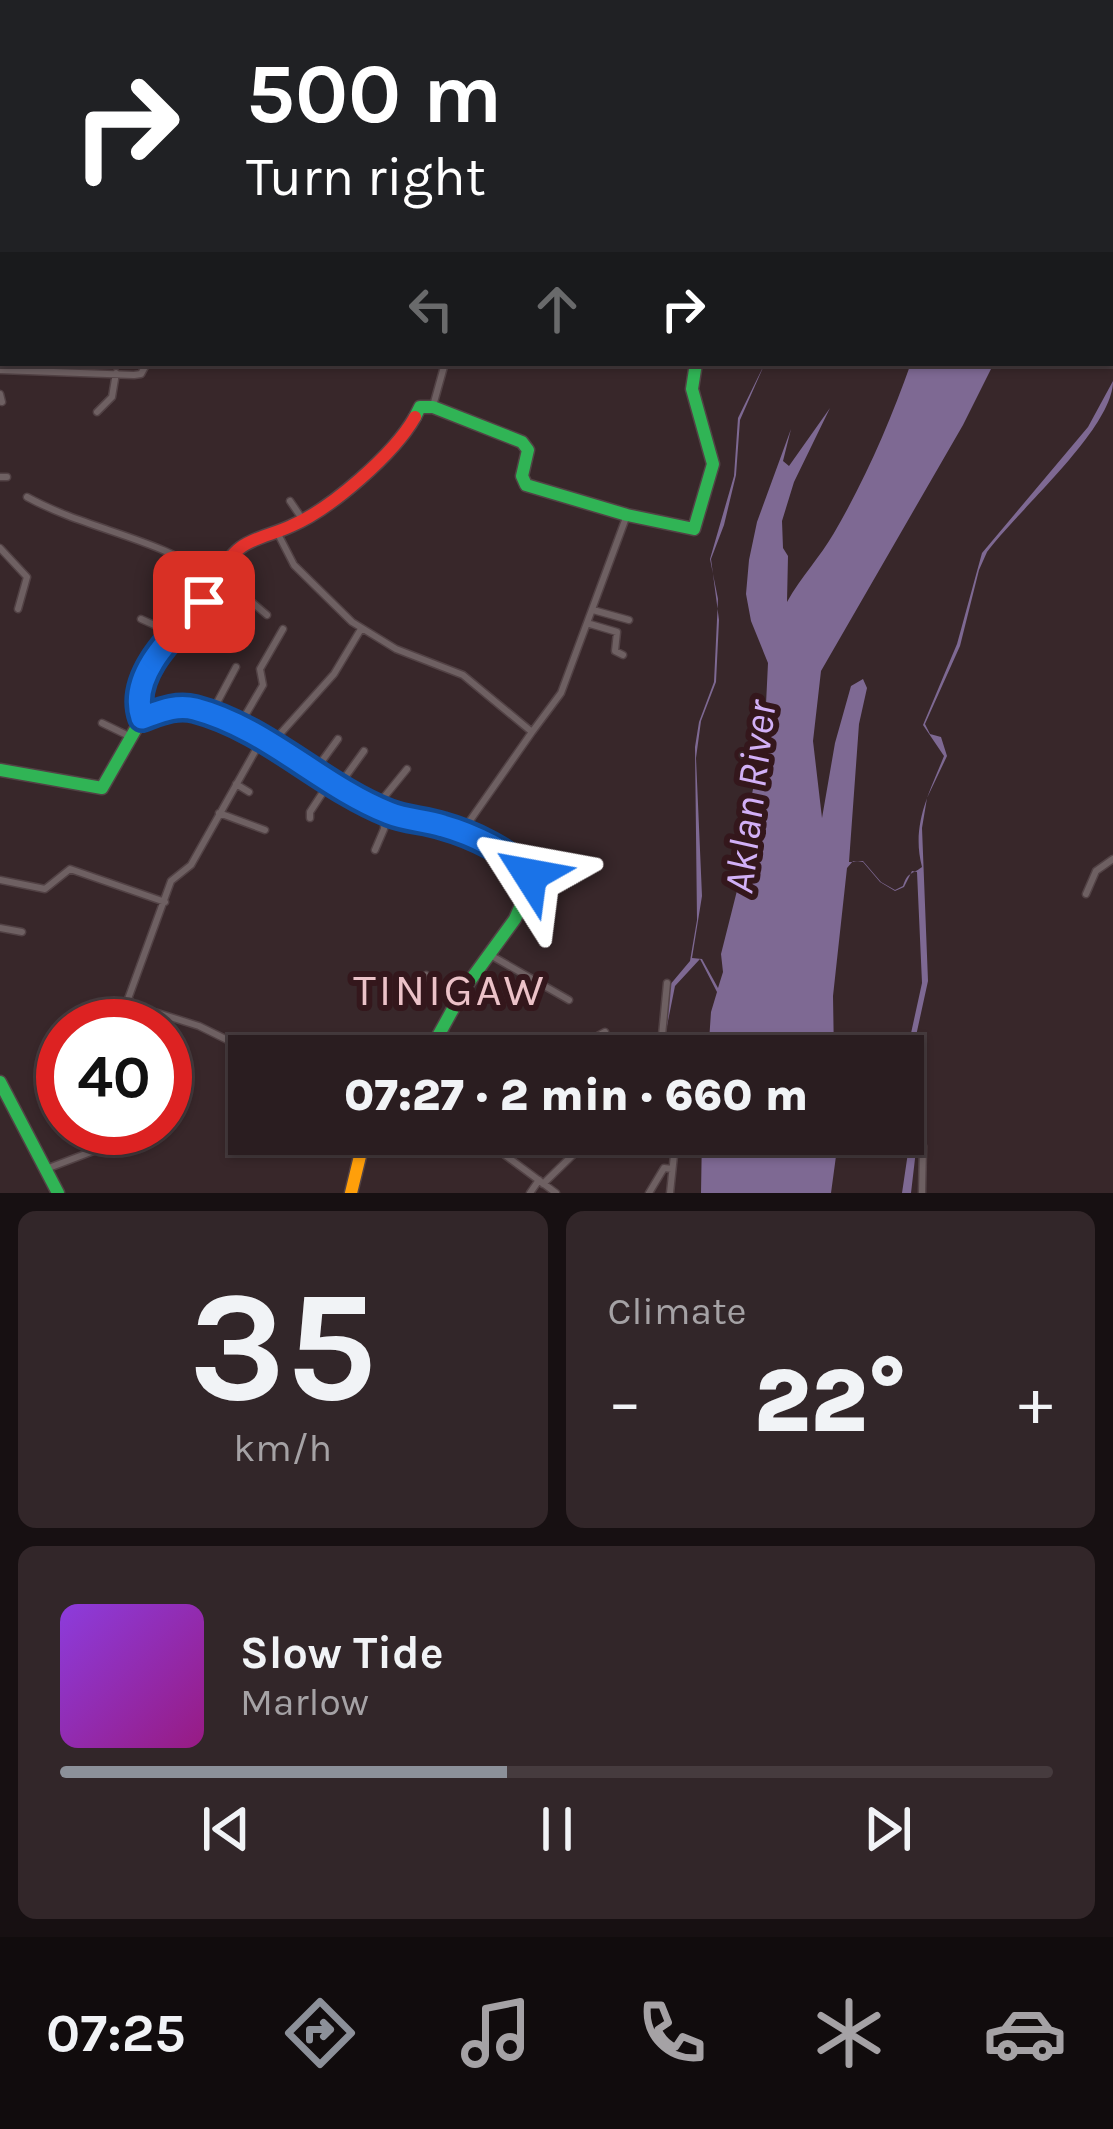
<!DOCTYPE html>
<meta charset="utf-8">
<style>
body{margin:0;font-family:Karla,sans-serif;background:#322629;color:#f1f3f6;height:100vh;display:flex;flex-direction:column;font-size:45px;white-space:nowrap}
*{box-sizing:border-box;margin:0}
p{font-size:39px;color:#a5a2a5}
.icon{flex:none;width:66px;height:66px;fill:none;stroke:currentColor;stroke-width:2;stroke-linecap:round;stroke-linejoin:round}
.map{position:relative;height:1193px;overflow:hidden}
.sheet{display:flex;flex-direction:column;gap:18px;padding:18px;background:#171012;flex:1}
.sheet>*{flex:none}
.top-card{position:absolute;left:0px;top:0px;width:1113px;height:366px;box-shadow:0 3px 9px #0004,0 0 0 3px #463b3e;background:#202124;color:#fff;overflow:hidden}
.speed{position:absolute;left:36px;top:999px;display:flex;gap:24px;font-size:60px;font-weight:700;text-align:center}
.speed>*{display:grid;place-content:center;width:156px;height:156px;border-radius:50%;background:#2a1d20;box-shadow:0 3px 9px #0004,0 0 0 3px #463b3e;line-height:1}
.speed .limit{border:18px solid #d22;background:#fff;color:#111}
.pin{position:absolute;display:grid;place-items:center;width:102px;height:102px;color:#fff;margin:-51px;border-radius:24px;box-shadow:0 6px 18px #0006}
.me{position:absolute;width:132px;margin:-66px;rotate:304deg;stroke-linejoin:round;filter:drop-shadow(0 0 9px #0008)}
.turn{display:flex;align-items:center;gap:42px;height:252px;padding:0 48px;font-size:54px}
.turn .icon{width:156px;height:156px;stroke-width:2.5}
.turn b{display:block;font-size:84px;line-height:102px}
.lanes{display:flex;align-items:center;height:114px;padding:0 48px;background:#0003;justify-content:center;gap:60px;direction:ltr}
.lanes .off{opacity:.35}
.big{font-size:90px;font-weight:800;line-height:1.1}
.sheet .card{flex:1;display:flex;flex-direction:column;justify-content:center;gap:18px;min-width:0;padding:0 42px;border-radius:18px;background:#322629}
.sheet .dial{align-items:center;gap:0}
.dial b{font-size:156px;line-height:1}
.song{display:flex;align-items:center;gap:36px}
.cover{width:144px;height:144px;border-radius:18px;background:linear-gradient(135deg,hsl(270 70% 55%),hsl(310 70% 35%))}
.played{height:12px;border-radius:6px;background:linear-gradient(90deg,#8c9099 45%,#463b3e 45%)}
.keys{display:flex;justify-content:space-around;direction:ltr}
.heat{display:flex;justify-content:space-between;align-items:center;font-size:66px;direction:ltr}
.sheet .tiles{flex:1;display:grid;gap:18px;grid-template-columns:1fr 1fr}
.card:last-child{grid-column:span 2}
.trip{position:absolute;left:228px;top:1035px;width:696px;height:120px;border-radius:0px;background:#2a1d20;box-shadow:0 3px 9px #0004,0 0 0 3px #463b3e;font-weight:800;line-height:120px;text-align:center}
.dock{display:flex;height:192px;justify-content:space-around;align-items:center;background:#110c0d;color:#a5a2a5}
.dock .icon{width:84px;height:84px}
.dock .current{color:#8c9099}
.dock b{font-size:54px;color:#f1f3f6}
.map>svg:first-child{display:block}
.water{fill:#7e6993}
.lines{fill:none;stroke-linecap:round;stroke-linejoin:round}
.street-casing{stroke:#524245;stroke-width:9}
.fast-casing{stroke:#524245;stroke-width:15}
.slow-casing{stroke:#524245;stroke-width:15}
.jam-casing{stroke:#524245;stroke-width:15}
.street{stroke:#6e6062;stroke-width:6}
.fast{stroke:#30b455;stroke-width:12}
.slow{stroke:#ff9f0a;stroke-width:12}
.jam{stroke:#e5322d;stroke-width:12}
.route-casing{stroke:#114b97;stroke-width:30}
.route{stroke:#1a73e8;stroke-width:21}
.labels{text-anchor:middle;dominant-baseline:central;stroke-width:12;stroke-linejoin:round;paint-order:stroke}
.water-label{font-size:42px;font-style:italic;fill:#d2b0f7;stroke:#34171c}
.quarter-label{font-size:45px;letter-spacing:3px;fill:#ecc2c8;stroke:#34171c}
</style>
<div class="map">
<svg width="1113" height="1193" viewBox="0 0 1113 1193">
<rect width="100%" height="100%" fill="#38272a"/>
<!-- water -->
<path class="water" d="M765,363L740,420L736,475L724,525L711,559L719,620L716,682L701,721L696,758L702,896L692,958L702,959L718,988L723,972L721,954L746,855L747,821L765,725L768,663L751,621L746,594L749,560L757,522L791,429L783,461L789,466L830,408L794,482L782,521L783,548L788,556L787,602C801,577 820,557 834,533C866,478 890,422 911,363H994L963,425L821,671L813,741L822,818L835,743L851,686L863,679L867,688L859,724L849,862L863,861L881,882L895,890L903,886C908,871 912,875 922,867C911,825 929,794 944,756L923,725L957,644L982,553L1088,427L1113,381C1113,429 1017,511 987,552L979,570L960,646L925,724L930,734L941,737L947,756L927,798L922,828L928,981L916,1036L915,1058L923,1090L911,1193H902L914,1112L908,1047L922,983L917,872L912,871L904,887L895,891L880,882L863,862L853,861L847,868L833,996L834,1056H708L711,1012L717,992L700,959L675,986L661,1056L669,986L690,961L697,920L695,747L699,722L714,682L718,599L710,559L734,476L738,418Z
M702,1134H839L831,1193H701Z"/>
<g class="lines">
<!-- street casing -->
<g class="street-casing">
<path id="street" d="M63,3L64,0
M427,3L428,0
M0,10L4,0
M0,43L3,44
M0,94L3,95
M0,171H3
M0,370L134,375L141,374L147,363
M0,394L2,402
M433,406L445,363
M97,412L112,397L116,373
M0,477H7
M27,497C89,531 159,537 216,580
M290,501L303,520
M277,532L294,565L352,622L396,649L463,675L532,732L561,693L627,515
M0,548L27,577L18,609
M220,575L267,615
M593,610L629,620
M141,619L172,633
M590,624L617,632L615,651L623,655
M211,714L236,667
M102,723L131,737
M239,726L263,685L260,669L283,629
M271,744L334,674L361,629
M314,772L338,739
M236,784L249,792
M338,787L364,751
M376,807L407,769
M219,813L265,830
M310,818V812L329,783
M462,832L532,732
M375,850L384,829L385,812
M0,880L45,889L70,869L165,902
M1086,894L1096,871L1113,859
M0,928L22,932
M492,956L569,1000
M426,975L441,989L459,998
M441,1032L482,1056
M260,1056L199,1026L135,1006L128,999L171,881L191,865L262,739
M274,1056L284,1047L299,1046
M573,1056L585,1043L605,1032
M660,1056L667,983
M410,1134L437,1145L485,1144L494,1147L556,1193
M664,1134L674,1155L670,1193
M46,1169L96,1150
M543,1184L580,1148L595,1152
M530,1193L539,1180
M649,1193L664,1168L672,1169
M922,1193L923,1146"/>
</g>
<!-- fast casing -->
<g class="fast-casing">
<path id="fast" d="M415,417L420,407H433L522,442L528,450L522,476L526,485L627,515L694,529L713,464L692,389L696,363
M0,770L102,788L142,718L185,707L219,717L271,744L350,796L407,820L457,830L520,864L529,875L528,889L515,919L464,989L427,1056
M0,1082L58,1193"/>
</g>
<!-- slow casing -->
<g class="slow-casing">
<path id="slow" d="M351,1193L360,1156L372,1134"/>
</g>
<!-- jam casing -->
<g class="jam-casing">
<path id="jam" d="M142,718C129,669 179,634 204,601C217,585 223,561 240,548C254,537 275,534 291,526C331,509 394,454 415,417"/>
</g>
<!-- street -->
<use href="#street" class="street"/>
<!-- fast -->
<use href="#fast" class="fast"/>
<!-- slow -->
<use href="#slow" class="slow"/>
<!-- jam -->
<use href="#jam" class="jam"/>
</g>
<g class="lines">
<!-- route casing -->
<g class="route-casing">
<path id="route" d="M204,602C178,630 127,674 142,718C159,712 176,704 195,709C267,728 321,786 389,813C406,820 425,820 443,826C472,834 510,852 530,875"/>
</g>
<!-- route -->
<use href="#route" class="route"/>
</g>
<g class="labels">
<!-- water labels -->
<g class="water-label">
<text transform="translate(750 797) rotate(-83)">Aklan River</text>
</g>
<!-- quarter labels -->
<g class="quarter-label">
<text x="450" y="990">TINIGAW</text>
</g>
</g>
</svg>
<div class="speed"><div class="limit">40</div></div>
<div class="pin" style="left:204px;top:602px;background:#d93025"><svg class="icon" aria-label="arrive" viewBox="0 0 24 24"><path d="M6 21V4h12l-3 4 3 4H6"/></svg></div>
<svg class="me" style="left:530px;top:875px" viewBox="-20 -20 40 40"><path d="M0-17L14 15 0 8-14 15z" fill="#1a73e8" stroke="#fff" stroke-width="4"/></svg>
<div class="trip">07:27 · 2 min · 660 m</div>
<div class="top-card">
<div class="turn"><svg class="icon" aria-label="right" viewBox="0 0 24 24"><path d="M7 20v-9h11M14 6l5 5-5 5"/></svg><div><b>500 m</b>Turn right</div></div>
<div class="lanes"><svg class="icon off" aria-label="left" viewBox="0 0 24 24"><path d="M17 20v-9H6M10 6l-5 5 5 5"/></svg><svg class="icon off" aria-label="ahead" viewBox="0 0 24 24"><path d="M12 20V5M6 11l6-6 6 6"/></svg><svg class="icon" aria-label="right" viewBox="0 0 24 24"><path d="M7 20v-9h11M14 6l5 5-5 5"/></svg></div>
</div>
</div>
<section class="sheet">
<div class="tiles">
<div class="card dial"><b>35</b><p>km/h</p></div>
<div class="card"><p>Climate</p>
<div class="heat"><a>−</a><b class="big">22°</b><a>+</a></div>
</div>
<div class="card">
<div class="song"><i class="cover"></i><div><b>Slow Tide</b><p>Marlow</p></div></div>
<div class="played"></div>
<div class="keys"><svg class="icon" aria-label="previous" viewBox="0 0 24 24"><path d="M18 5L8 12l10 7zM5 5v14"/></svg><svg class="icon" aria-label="pause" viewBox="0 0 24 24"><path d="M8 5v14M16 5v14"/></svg><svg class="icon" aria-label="next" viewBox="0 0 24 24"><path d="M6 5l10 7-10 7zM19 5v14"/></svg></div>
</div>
</div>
</section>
<nav class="dock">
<b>07:25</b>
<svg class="icon current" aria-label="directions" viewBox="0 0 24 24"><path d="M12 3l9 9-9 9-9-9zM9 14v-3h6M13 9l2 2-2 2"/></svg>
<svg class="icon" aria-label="music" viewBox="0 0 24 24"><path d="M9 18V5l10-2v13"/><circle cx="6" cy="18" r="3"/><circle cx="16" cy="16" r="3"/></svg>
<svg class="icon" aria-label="phone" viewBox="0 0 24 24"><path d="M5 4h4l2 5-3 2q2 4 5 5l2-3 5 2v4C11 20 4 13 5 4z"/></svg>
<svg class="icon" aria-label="climate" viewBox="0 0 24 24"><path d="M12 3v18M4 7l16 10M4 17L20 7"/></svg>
<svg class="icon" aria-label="car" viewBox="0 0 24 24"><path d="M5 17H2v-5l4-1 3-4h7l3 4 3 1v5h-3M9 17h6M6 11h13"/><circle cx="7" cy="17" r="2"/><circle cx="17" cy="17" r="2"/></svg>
</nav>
